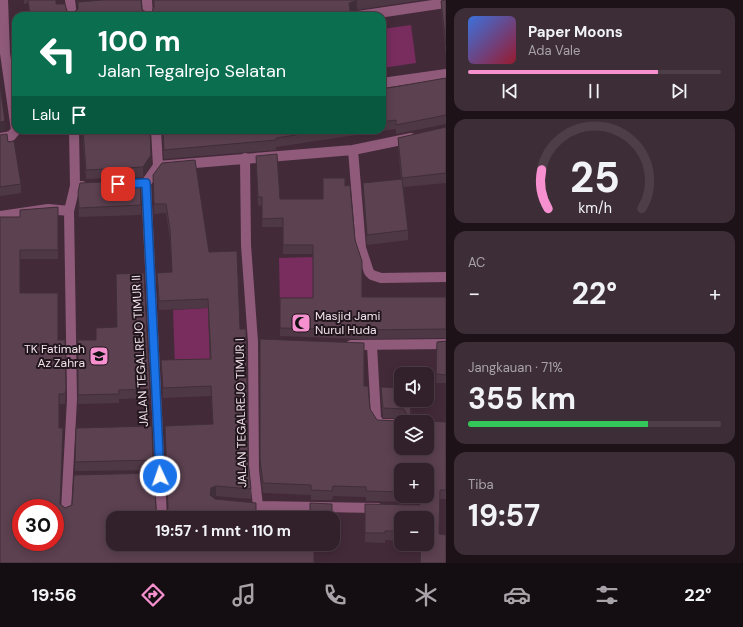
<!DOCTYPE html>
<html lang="id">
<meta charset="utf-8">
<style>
body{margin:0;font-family:"DM Sans",sans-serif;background:#3d2d37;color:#f1f3f6;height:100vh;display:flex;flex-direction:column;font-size:15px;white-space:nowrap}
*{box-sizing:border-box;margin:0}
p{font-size:13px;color:#a8a3a9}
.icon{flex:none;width:22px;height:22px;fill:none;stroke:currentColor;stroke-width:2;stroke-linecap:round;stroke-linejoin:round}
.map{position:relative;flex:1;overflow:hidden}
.drawer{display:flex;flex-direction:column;gap:8px;padding:8px;background:#1c1218;width:297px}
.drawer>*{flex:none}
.guide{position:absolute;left:12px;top:12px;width:374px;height:122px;border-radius:12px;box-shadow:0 2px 10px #0003,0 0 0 1px #4d3e47;background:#0b6e4f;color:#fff;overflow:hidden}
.tools{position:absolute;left:394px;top:367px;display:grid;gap:8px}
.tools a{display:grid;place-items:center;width:40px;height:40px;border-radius:8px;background:#32202b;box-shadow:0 2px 10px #0003,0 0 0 1px #4d3e47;font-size:20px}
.speed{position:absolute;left:12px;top:499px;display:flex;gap:8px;font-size:20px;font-weight:700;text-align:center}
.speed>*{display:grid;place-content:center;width:52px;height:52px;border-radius:50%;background:#32202b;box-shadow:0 2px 10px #0003,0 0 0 1px #4d3e47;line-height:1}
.speed .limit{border:6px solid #d22;background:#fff;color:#111}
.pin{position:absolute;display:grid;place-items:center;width:34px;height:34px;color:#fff;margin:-17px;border-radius:8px;box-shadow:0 2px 6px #0006}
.me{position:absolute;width:44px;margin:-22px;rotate:357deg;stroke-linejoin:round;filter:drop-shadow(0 0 3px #0008)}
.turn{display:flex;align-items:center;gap:14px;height:84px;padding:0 20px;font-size:18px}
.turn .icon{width:52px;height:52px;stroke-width:2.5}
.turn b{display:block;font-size:28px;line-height:34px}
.then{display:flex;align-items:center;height:38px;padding:0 20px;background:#0003;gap:8px;font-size:15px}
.big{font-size:30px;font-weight:700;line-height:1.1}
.drawer .card{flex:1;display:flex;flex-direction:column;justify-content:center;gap:6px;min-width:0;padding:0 14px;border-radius:12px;background:#3d2d37}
.drawer .dial{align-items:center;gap:0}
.dial svg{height:104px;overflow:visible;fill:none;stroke:#4d3e47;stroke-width:7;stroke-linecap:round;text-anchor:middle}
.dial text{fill:#f1f3f6;stroke:none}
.song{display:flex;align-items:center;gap:12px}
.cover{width:48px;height:48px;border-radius:6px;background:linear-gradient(135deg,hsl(220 70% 55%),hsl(350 70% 35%))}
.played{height:4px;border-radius:2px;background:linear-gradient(90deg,#f690cf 75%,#4d3e47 75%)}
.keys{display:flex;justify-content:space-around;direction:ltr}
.heat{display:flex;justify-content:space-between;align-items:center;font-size:22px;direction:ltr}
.charge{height:6px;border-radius:3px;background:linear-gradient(90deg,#34c759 71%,#4d3e47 0)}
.trip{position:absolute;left:106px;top:511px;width:234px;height:40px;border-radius:12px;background:#32202b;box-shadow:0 2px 10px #0003,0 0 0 1px #4d3e47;font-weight:700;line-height:40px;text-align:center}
.menu{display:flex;height:64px;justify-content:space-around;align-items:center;background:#140d11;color:#a8a3a9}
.menu .icon{width:28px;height:28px}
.menu .on{color:#f690cf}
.menu b{font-size:18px;color:#f1f3f6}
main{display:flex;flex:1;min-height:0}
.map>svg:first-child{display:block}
.green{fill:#782d5e}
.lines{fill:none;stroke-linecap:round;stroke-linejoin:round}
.minor{stroke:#905b7b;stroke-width:10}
.wall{fill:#4f3845;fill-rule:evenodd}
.shaded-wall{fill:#402e38}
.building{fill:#5c4150;stroke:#402e38;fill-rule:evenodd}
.route-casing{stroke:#114b97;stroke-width:10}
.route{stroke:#1a73e8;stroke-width:7}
.labels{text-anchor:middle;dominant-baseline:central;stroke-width:4;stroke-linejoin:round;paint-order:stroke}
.poi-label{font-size:12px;fill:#f3e2ec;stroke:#22161d;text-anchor:start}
.street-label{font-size:12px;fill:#f3e2ec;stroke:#22161d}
</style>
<main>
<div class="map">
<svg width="446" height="563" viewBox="0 0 446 563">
<rect width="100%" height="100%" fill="#432a39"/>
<!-- green -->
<path class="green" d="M411,25L416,63L382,68V29Z
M313,257V306L280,307L279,258Z
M208,308L210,366L175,367L173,310Z"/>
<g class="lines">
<!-- minor -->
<path class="minor" d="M70,0L72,16
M147,0L148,16
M358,16L446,3
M382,83L446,74
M74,130L75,186H82
M0,138L11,136L16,130L5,53L3,0
M353,150L361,248L369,272L372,275L381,278L446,277
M245,158L246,245L253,342L254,470L258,506L378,508
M158,166L353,150L411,138
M146,183L162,518
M146,183L158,166L156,130
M0,216L48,209L69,211
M351,345L446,344
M372,346L376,418L380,424H401
M66,511L72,399L69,211L75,186"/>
</g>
<!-- wall -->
<path class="wall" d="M24,0H56V4L67,11L72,13L102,0H141L142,10L149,13L152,12L154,8L153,0H422L357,10L350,12L351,16H29L28,3L24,4Z
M446,0V56L441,10V1Z
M446,78V124L396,134V129L276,147V150L164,159L162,130H382V89Z
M446,127V183L403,187L408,230V240L367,245L363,193V183L401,179L398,147V138Z
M44,130H68V131L44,133Z
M82,130H150L151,164L143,177L86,179Z
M0,135L8,142L21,184V193L0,196Z
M256,156L280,199H323L345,186L355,240L362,297H446V338L364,339L280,336V298H313V254H283V227H262V205L258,206Z
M195,160L209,252L237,251L240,329H246V333L248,460L251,489V499L216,496L213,497L215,499L256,503V518H113V544H314V563H0V217H20V210L58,207V259H20V293H58V340H65L66,389L65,404H59V428H63L60,504L65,508L72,505L74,475L154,473L156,509L159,514H165L168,509L165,426L213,424L211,396L163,398L161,360L210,359L208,308L159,310L157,273L172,272L170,240L166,213L154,214L153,175L162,163ZM21,508H55V542H21Z
M78,192L141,205V215L79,217Z
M260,339L364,386L370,409L377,420L401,421L405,420L404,418H383L381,396V387L412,400L411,420L446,422V499H440L439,534L446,563L427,518H401V541L385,540V543L365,542V504L419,505L423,503L419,502L366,501V497L333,496L332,500H311V495L263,493L260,470ZM401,470L427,496H401Z
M78,340L150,389V398L119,399V403L78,404Z
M446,341V383H436L437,342Z
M153,460V470L75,471V462Z"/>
<!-- shaded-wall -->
<path class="shaded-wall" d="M357,0V10L349,13V3Z
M5,121V130L0,132V122Z
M151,155V164L143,177V167Z
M411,400H412L410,422Z
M63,428V438L60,514V504Z
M216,486V496L211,498L210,495L211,488Z"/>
<!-- building -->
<path class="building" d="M28,0H56V4H65L67,11L72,13L78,9V2L103,0H141L142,10L149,13L152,12L154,7V0H358L349,3L351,16H30Z
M444,0H446V46L441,1Z
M446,78V115L396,125V120L382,122V89Z
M0,85L5,121L0,122Z
M446,127V173L402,178L398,138Z
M83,130H150L151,155L143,167L86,170Z
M163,130H328L276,138V140L164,150Z
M7,134L8,142L14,141L21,184L0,187V135Z
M277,154L280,199H323V178H345V186L350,185L355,240L362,261V297H446V329L364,330L280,328V298H313V245H283V218L262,219V197H258L256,156Z
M195,160L209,252L237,251L240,329H246V333L248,460L251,489L216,486L211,488L210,495L215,499L256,503V518H113V544H314V563H0V217H20V210L58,207V250H20V293H58V340H65L66,389L65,394H59V428H63L60,504L65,508L72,505L74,475L154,473L156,509L159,514H165L168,508L165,426L213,424L211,386L163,388L161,360L211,359L208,299L159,301L157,273L172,272L170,230L166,204H154L153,175L162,163ZM21,508H55V542H21Z
M402,179L408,230L367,235L363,183Z
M140,180L141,205L79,208L78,192L80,183Z
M144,273L150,389L119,390V394L78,395V340H96V328L117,327L116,274Z
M260,339L364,343V386H368L370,409L377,420L401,421L405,420L407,415L404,409L383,408L381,387L401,388V400H411L410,420L446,422V490H440L439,534L446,535V563H420L421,544H427V518H401V531H385V533H365V504L419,505L424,502L425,498L424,496H427V470H401V492L366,491V487L333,486L332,491L311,490V485L263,483L260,460ZM401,422H427V448H401Z
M446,341V375L436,374L437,342Z
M152,426L153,460L75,462L76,428Z
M310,503L332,504V518H310Z"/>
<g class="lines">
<!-- route casing -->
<g class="route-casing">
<path id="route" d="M118,184L146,183L160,476"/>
</g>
<!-- route -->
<use href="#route" class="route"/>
</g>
<!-- icons -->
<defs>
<g id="mosque-square" transform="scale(1)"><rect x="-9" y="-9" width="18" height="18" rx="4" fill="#f690cf" stroke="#22161d"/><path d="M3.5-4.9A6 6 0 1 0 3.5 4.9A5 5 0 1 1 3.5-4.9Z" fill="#111"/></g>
<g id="school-square" transform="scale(1)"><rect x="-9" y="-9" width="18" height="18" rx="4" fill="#f690cf" stroke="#22161d"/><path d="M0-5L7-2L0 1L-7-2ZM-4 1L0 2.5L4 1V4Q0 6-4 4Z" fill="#111"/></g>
</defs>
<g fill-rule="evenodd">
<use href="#mosque-square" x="301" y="323"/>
<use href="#school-square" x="99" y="356"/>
</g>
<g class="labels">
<!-- poi labels -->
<g class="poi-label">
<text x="315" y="316">Masjid Jami<tspan x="315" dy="14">Nurul Huda</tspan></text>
<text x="85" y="349" text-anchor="end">TK Fatimah<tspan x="85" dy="14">Az Zahra</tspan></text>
</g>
<!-- street labels -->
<g class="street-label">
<text transform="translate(140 351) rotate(-93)">JALAN TEGALREJO TIMUR II</text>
<text transform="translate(241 413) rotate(-91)">JALAN TEGALREJO TIMUR I</text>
</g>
</g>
</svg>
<div class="tools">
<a><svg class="icon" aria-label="sound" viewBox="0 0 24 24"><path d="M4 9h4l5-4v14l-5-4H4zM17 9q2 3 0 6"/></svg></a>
<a><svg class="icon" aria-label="layers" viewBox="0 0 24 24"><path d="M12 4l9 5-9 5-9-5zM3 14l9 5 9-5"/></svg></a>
<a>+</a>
<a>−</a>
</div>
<div class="speed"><div class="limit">30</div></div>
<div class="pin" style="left:118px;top:184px;background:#d93025"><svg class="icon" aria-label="arrive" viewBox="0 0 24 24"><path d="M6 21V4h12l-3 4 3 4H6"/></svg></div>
<svg class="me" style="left:160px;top:476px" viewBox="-20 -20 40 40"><circle r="17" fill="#1a73e8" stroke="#fff" stroke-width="3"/><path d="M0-11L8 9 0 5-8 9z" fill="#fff"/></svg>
<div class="trip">19:57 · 1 mnt · 110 m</div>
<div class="guide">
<div class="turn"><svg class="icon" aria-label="left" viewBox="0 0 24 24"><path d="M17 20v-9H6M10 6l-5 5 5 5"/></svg><div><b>100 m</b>Jalan Tegalrejo Selatan</div></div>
<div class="then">Lalu<svg class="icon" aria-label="arrive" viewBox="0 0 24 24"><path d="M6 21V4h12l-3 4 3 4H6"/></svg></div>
</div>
</div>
<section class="drawer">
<div class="card">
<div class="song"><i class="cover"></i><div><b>Paper Moons</b><p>Ada Vale</p></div></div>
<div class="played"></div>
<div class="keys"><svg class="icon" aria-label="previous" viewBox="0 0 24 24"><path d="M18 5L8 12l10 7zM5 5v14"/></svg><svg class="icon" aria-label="pause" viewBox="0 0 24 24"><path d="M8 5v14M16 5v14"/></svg><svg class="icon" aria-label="next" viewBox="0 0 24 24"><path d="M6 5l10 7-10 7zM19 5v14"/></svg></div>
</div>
<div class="card dial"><svg viewBox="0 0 100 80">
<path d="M14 69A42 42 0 1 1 86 69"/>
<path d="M14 69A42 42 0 0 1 9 39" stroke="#f690cf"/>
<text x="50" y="56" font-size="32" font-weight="700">25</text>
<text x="50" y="72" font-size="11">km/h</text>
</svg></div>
<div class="card"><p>AC</p>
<div class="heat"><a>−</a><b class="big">22°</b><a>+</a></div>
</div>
<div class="card"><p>Jangkauan · 71%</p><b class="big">355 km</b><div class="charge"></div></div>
<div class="card"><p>Tiba</p><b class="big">19:57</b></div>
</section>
</main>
<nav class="menu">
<b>19:56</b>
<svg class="icon on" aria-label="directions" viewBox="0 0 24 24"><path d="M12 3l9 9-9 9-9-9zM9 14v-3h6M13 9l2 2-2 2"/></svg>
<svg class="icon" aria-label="music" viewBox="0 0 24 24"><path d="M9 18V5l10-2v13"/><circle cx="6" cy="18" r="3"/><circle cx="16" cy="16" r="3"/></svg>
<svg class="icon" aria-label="phone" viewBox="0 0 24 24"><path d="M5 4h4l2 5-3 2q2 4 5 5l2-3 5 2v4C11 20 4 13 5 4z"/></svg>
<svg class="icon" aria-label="climate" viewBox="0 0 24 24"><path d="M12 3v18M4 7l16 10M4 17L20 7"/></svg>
<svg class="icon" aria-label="car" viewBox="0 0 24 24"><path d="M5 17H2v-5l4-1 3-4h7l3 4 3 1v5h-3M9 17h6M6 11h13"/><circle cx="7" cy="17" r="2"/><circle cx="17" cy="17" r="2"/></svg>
<svg class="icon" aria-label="filters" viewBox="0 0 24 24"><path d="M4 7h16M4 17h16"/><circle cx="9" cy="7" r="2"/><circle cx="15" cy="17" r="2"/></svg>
<b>22°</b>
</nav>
